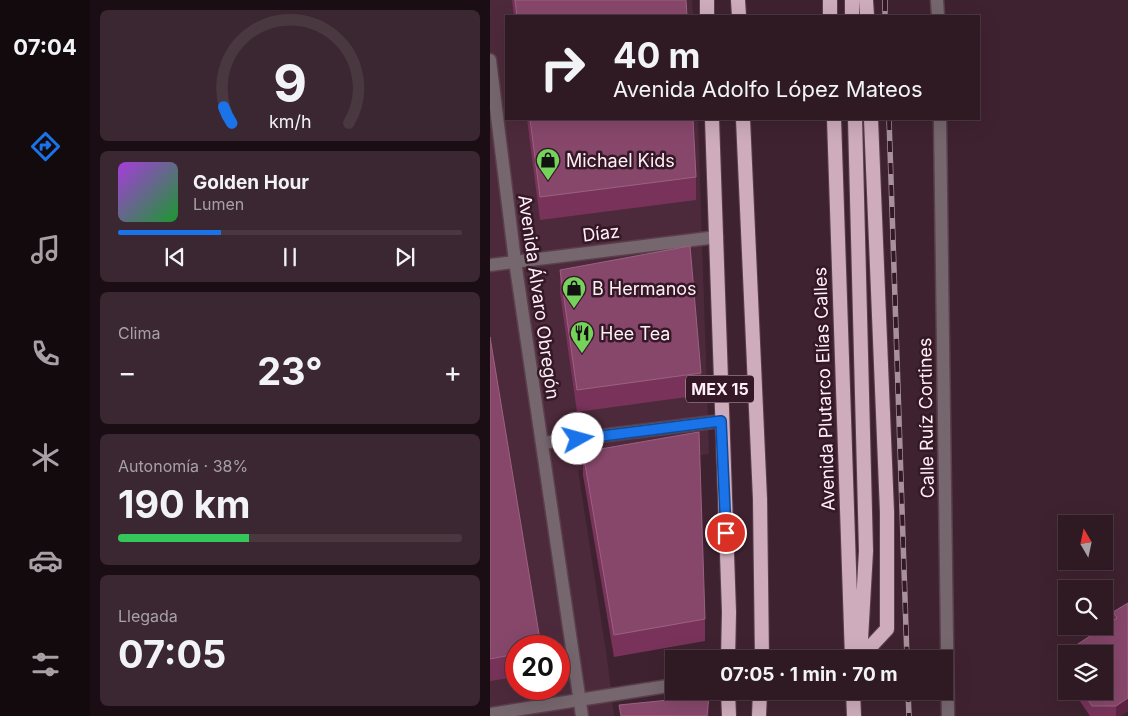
<!DOCTYPE html>
<html lang="es">
<meta charset="utf-8">
<style>
body{margin:0;font-family:Inter,sans-serif;background:#3b2731;color:#f1f3f6;height:100vh;display:flex;flex-direction:column;font-size:19px;white-space:nowrap}
*{box-sizing:border-box;margin:0}
p{font-size:16px;color:#a7a1a6}
.icon{flex:none;width:28px;height:28px;fill:none;stroke:currentColor;stroke-width:2;stroke-linecap:round;stroke-linejoin:round}
.map{position:relative;flex:1;overflow:hidden}
.side{display:flex;flex-direction:column;gap:10px;padding:10px;background:#1a0e14;width:400px}
.side>*{flex:none}
.guide{position:absolute;left:15px;top:15px;width:475px;height:105px;border-radius:0px;box-shadow:0 5px 20px #0002,0 0 0 1px #4a3841;background:#2f1a24;color:#f1f3f6;overflow:hidden}
.needle{width:32px;rotate:351deg}
.fabs{position:absolute;left:568px;top:515px;display:grid;gap:10px}
.fabs a{display:grid;place-items:center;width:55px;height:55px;border-radius:0px;background:#2f1a24;box-shadow:0 5px 20px #0002,0 0 0 1px #4a3841;font-size:25px}
.speed{position:absolute;left:15px;top:635px;display:flex;gap:10px;font-size:25px;font-weight:700;text-align:center}
.speed>*{display:grid;place-content:center;width:65px;height:65px;border-radius:50%;background:#2f1a24;box-shadow:0 5px 20px #0002,0 0 0 1px #4a3841;line-height:1}
.speed .limit{border:8px solid #d22;background:#fff;color:#111}
.pin{position:absolute;display:grid;place-items:center;width:42px;height:42px;color:#fff;margin:-21px;border:2px solid #fff;border-radius:50%;box-shadow:0 1px 5px #0007}
.me{position:absolute;width:55px;margin:-28px;rotate:83deg;stroke-linejoin:round;filter:drop-shadow(0 0 4px #0008)}
.turn{display:flex;align-items:center;gap:18px;height:105px;padding:0 25px;font-size:22px}
.turn .icon{width:65px;height:65px;stroke-width:2.5}
.turn b{display:block;font-size:35px;line-height:42px}
.big{font-size:38px;font-weight:700;line-height:1.1}
.side .tile{flex:1;display:flex;flex-direction:column;justify-content:center;gap:8px;min-width:0;padding:0 18px;border-radius:8px;background:#3b2731}
.side .dial{align-items:center;gap:0}
.dial svg{height:130px;overflow:visible;fill:none;stroke:#4a3841;stroke-width:7;stroke-linecap:round;text-anchor:middle}
.dial text{fill:#f1f3f6;stroke:none}
.song{display:flex;align-items:center;gap:15px}
.cover{width:60px;height:60px;border-radius:8px;background:linear-gradient(135deg,hsl(280 70% 55%),hsl(130 70% 35%))}
.played{height:5px;border-radius:2px;background:linear-gradient(90deg,#1a73e8 30%,#4a3841 30%)}
.keys{display:flex;justify-content:space-around;direction:ltr}
.heat{display:flex;justify-content:space-between;align-items:center;font-size:28px;direction:ltr}
.charge{height:8px;border-radius:4px;background:linear-gradient(90deg,#34c759 38%,#4a3841 0)}
.trip{position:absolute;left:175px;top:650px;width:288px;height:50px;border-radius:0px;background:#2f1a24;box-shadow:0 5px 20px #0002,0 0 0 1px #4a3841;font-weight:700;line-height:50px;text-align:center}
main{display:flex;flex:1;min-height:0}
.dock{display:flex;flex-direction:column;width:90px;justify-content:space-around;align-items:center;background:#130a0e;color:#a7a1a6}
.dock .icon{width:35px;height:35px}
.dock .current{color:#1a73e8}
.dock b{font-size:22px;color:#f1f3f6}
.map>svg:first-child{display:block}
.built{fill:#4d2a3b;fill-rule:evenodd}
.lines{fill:none;stroke-linecap:round;stroke-linejoin:round}
.service-casing{stroke:#5a3f4c;stroke-width:15}
.minor-casing{stroke:#5a3f4c;stroke-width:15}
.tertiary-casing{stroke:#5a3f4c;stroke-width:15}
.trunk-casing{stroke:#5a3f4c;stroke-width:16}
.service{stroke:#76676e;stroke-width:12}
.minor{stroke:#76676e;stroke-width:12}
.tertiary{stroke:#76676e;stroke-width:12}
.trunk{stroke:#ceacbc;stroke-width:14}
.rail-casing{stroke:#a7919b;stroke-width:5.5}
.rail{stroke:#341826;stroke-width:4;stroke-dasharray:11;stroke-linecap:butt}
.wall{fill:#79335a}
.shaded-wall{fill:#5c2442}
.building{fill:#87476b;stroke:#9a6280}
.route-casing{stroke:#114b97;stroke-width:12}
.route{stroke:#1a73e8;stroke-width:9}
.labels{text-anchor:middle;dominant-baseline:central;stroke-width:5;stroke-linejoin:round;paint-order:stroke}
.shield{fill:#341826;stroke:#c2aeb8;stroke-width:1}
.shield-label{font-size:16px;font-weight:bold;fill:#ffeff6}
.poi-label{font-size:18px;fill:#ffeff6;stroke:#341826;text-anchor:start}
.street-label{font-size:18px;fill:#ffeff6;stroke:#341826}
</style>
<main>
<nav class="dock">
<b>07:04</b>
<svg class="icon current" aria-label="directions" viewBox="0 0 24 24"><path d="M12 3l9 9-9 9-9-9zM9 14v-3h6M13 9l2 2-2 2"/></svg>
<svg class="icon" aria-label="music" viewBox="0 0 24 24"><path d="M9 18V5l10-2v13"/><circle cx="6" cy="18" r="3"/><circle cx="16" cy="16" r="3"/></svg>
<svg class="icon" aria-label="phone" viewBox="0 0 24 24"><path d="M5 4h4l2 5-3 2q2 4 5 5l2-3 5 2v4C11 20 4 13 5 4z"/></svg>
<svg class="icon" aria-label="climate" viewBox="0 0 24 24"><path d="M12 3v18M4 7l16 10M4 17L20 7"/></svg>
<svg class="icon" aria-label="car" viewBox="0 0 24 24"><path d="M5 17H2v-5l4-1 3-4h7l3 4 3 1v5h-3M9 17h6M6 11h13"/><circle cx="7" cy="17" r="2"/><circle cx="17" cy="17" r="2"/></svg>
<svg class="icon" aria-label="filters" viewBox="0 0 24 24"><path d="M4 7h16M4 17h16"/><circle cx="9" cy="7" r="2"/><circle cx="15" cy="17" r="2"/></svg>
</nav>
<section class="side">
<div class="tile dial"><svg viewBox="0 0 100 80">
<path d="M14 69A42 42 0 1 1 86 69"/>
<path d="M14 69A42 42 0 0 1 9 59" stroke="#1a73e8"/>
<text x="50" y="56" font-size="32" font-weight="700">9</text>
<text x="50" y="72" font-size="11">km/h</text>
</svg></div>
<div class="tile">
<div class="song"><i class="cover"></i><div><b>Golden Hour</b><p>Lumen</p></div></div>
<div class="played"></div>
<div class="keys"><svg class="icon" aria-label="previous" viewBox="0 0 24 24"><path d="M18 5L8 12l10 7zM5 5v14"/></svg><svg class="icon" aria-label="pause" viewBox="0 0 24 24"><path d="M8 5v14M16 5v14"/></svg><svg class="icon" aria-label="next" viewBox="0 0 24 24"><path d="M6 5l10 7-10 7zM19 5v14"/></svg></div>
</div>
<div class="tile"><p>Clima</p>
<div class="heat"><a>−</a><b class="big">23°</b><a>+</a></div>
</div>
<div class="tile"><p>Autonomía · 38%</p><b class="big">190 km</b><div class="charge"></div></div>
<div class="tile"><p>Llegada</p><b class="big">07:05</b></div>
</section>
<div class="map">
<svg width="638" height="716" viewBox="0 0 638 716">
<rect width="100%" height="100%" fill="#3f2230"/>
<!-- built -->
<path class="built" d="M0,0H202L203,16H16V119H208L219,454L88,470L117,658L124,716H0ZM26,646H69V689H26Z"/>
<g class="lines">
<!-- service casing -->
<g class="service-casing">
<path id="service" d="M52,443L231,421"/>
</g>
<!-- minor casing -->
<g class="minor-casing">
<path id="minor" d="M0,265L227,237
M0,714L184,685"/>
</g>
<!-- tertiary casing -->
<g class="tertiary-casing">
<path id="tertiary" d="M447,0L448,16
M0,60L25,261L92,716
M450,119L458,716"/>
</g>
<!-- trunk casing -->
<g class="trunk-casing">
<path id="trunk" d="M217,0V16
M248,0L249,16
M340,0V16
M362,0V16
M376,0L377,16
M222,119L239,612L238,659
M253,119L270,499L272,659
M344,119L362,658
M365,119L376,551L371,639L365,659
M369,659L397,629V512L381,119
M238,691L239,716
M363,691L364,716
M269,716L270,691"/>
</g>
<!-- service -->
<use href="#service" class="service"/>
<!-- minor -->
<use href="#minor" class="minor"/>
<!-- tertiary -->
<use href="#tertiary" class="tertiary"/>
<!-- trunk -->
<use href="#trunk" class="trunk"/>
<!-- rail casing -->
<g class="rail-casing">
<path id="rail" d="M395,0V16
M399,119L417,659
M418,691L419,716"/>
</g>
<!-- rail -->
<use href="#rail" class="rail"/>
</g>
<!-- wall -->
<path class="wall" d="M22,0H196L197,16H24Z
M37,119H203L206,177V200L50,220Z
M70,270L211,373V395L87,412L70,293Z
M0,337L26,646V677L0,681Z
M93,452L215,619V641L124,657L93,475Z
M638,603L631,716H600L583,691H614V654H585V646L623,620V612Z"/>
<!-- shaded-wall -->
<path class="shaded-wall" d="M219,696V716H217Z
M638,698V711L631,716H626V706Z"/>
<!-- building -->
<path class="building" d="M25,0H196L197,16H27Z
M40,119H203L206,177L50,197Z
M200,246L211,373L87,390L70,270Z
M0,337L51,646H26V654L0,659Z
M209,432L215,619L124,635L93,452Z
M638,603V698L626,706H602L592,691H614V654H590L585,646L627,618L623,612Z
M219,696L217,716H131L129,705Z"/>
<g class="lines">
<!-- route casing -->
<g class="route-casing">
<path id="route" d="M88,439L231,421L236,533"/>
</g>
<!-- route -->
<use href="#route" class="route"/>
</g>
<!-- icons -->
<defs>
<g id="shop-pin" transform="scale(1.25)"><path d="M0 17L-7.5 6A9.5 9.5 0 1 1 7.5 6Z" fill="#75d25b" stroke="#341826"/><path d="M-5-2.5h2.3a2.7 3.5 0 0 1 5.4 0H5L5.5 6h-11ZM-1.5-2.5h3a1.5 2.3 0 0 0-3 0Z" fill="#111"/></g>
<g id="restaurant-pin" transform="scale(1.25)"><path d="M0 17L-7.5 6A9.5 9.5 0 1 1 7.5 6Z" fill="#75d25b" stroke="#341826"/><path d="M-5-6h1v4h1v-4h1v4h1v-4h1v5L-1.5 .5V6h-2V.5L-5-1ZM5-6V6H3V1.5H1.5Q1.5-4 5-6Z" fill="#111"/></g>
</defs>
<g fill-rule="evenodd">
<use href="#shop-pin" x="58" y="160"/>
<use href="#shop-pin" x="84" y="288"/>
<use href="#restaurant-pin" x="92" y="333"/>
</g>
<g class="labels">
<!-- shield labels -->
<rect class="shield" x="196" y="375.5" width="68" height="27" rx="4"/>
<g class="shield-label">
<text x="230" y="389">MEX 15</text>
</g>
<!-- poi labels -->
<g class="poi-label">
<text x="76" y="160">Michael Kids</text>
<text x="102" y="288">B Hermanos</text>
<text x="110" y="333">Hee Tea</text>
</g>
<!-- street labels -->
<g class="street-label">
<text transform="translate(111 233) rotate(-7)">Díaz</text>
<text transform="translate(49 297) rotate(82)">Avenida Álvaro Obregón</text>
<text transform="translate(334 389) rotate(-92)">Avenida Plutarco Elías Calles</text>
<text transform="translate(436 418) rotate(-91)">Calle Ruíz Cortines</text>
</g>
</g>
</svg>
<div class="fabs">
<a><svg class="needle" viewBox="-14 -14 28 28"><path d="M0-13l5 13h-10z" fill="#e53935"/><path d="M0 13l5-13h-10z" fill="#a7a1a6"/></svg></a>
<a><svg class="icon" aria-label="search" viewBox="0 0 24 24"><circle cx="10" cy="10" r="6"/><path d="M15 15l6 6"/></svg></a>
<a><svg class="icon" aria-label="layers" viewBox="0 0 24 24"><path d="M12 4l9 5-9 5-9-5zM3 14l9 5 9-5"/></svg></a>
</div>
<div class="speed"><div class="limit">20</div></div>
<div class="pin" style="left:236px;top:533px;background:#d93025"><svg class="icon" aria-label="arrive" viewBox="0 0 24 24"><path d="M6 21V4h12l-3 4 3 4H6"/></svg></div>
<svg class="me" style="left:88px;top:439px" viewBox="-20 -20 40 40"><circle r="19" fill="#fff"/><path d="M0-13L10 11 0 6-10 11z" fill="#1a73e8"/></svg>
<div class="trip">07:05 · 1 min · 70 m</div>
<div class="guide">
<div class="turn"><svg class="icon" aria-label="right" viewBox="0 0 24 24"><path d="M7 20v-9h11M14 6l5 5-5 5"/></svg><div><b>40 m</b>Avenida Adolfo López Mateos</div></div>
</div>
</div>
</main>
